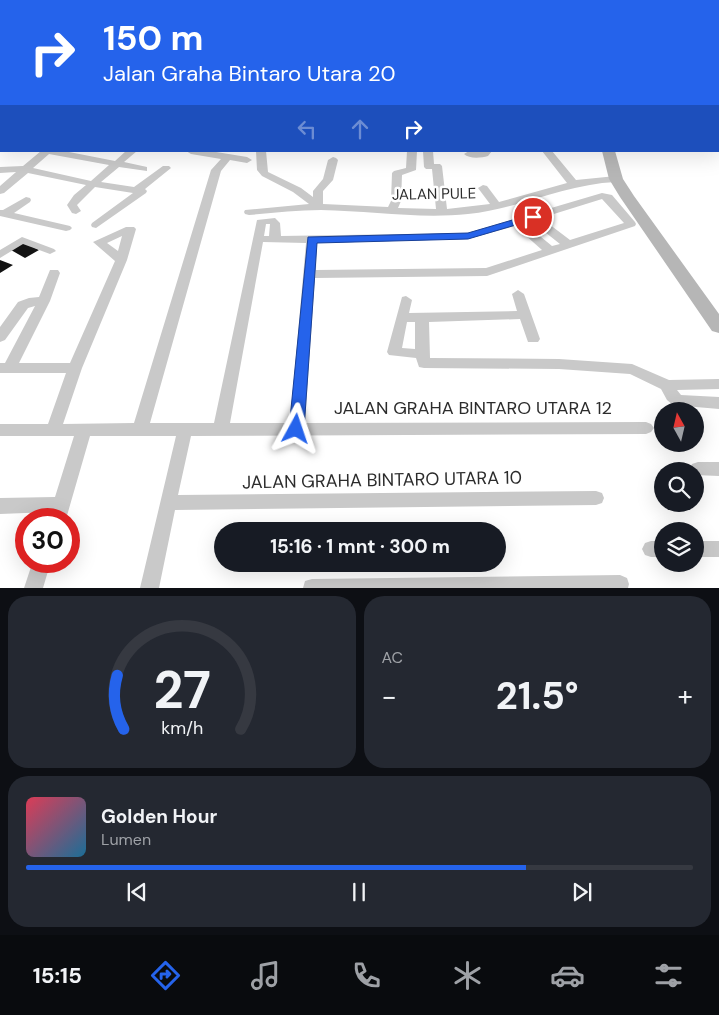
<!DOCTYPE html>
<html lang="id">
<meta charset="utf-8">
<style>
body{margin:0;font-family:"DM Sans",sans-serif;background:#242831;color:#f1f3f6;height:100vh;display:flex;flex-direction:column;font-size:19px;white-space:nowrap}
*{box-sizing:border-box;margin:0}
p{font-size:16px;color:#9ea1a6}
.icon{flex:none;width:28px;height:28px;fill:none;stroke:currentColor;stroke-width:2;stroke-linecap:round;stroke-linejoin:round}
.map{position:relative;height:588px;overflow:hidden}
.sheet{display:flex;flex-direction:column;gap:8px;padding:8px;background:#0d0f14;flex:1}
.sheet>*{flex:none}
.guide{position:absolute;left:0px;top:0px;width:720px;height:152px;box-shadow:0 5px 20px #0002;background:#2563eb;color:#fff;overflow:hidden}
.needle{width:32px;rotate:352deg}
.buttons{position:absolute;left:654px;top:402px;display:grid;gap:10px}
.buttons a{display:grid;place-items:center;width:50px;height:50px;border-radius:50%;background:#171b24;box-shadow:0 5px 20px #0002;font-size:25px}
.speed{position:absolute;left:15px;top:508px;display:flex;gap:10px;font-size:25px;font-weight:700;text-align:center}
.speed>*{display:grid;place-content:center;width:65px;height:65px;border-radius:50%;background:#171b24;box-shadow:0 5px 20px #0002;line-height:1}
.speed .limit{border:8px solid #d22;background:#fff;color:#111}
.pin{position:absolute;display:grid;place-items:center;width:42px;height:42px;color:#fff;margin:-21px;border:2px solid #fff;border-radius:50%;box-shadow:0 1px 5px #0007}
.me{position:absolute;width:55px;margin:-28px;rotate:5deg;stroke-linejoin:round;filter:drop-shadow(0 0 4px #0008)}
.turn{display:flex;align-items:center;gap:18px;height:105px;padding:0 20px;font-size:22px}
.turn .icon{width:65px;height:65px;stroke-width:2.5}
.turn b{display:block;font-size:35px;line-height:42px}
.lanes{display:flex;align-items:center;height:48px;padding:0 20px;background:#0003;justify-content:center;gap:25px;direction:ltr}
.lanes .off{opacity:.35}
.big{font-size:38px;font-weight:700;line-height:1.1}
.sheet .widget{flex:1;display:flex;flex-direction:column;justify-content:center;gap:8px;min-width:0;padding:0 18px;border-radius:20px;background:#242831}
.sheet .dial{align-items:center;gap:0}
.dial svg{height:130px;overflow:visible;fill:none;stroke:#363941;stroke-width:7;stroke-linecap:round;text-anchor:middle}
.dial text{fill:#f1f3f6;stroke:none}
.song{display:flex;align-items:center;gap:15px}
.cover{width:60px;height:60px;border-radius:8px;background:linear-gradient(135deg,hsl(350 70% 55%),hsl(200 70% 35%))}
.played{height:5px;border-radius:2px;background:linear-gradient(90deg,#2563eb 75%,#363941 75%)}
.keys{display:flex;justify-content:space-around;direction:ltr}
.heat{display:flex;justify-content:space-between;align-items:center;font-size:28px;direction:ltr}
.sheet .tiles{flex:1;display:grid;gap:8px;grid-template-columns:1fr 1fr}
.widget:last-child{grid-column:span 2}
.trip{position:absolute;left:214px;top:522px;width:292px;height:50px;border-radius:25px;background:#171b24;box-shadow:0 5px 20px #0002;font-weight:700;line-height:50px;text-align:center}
.tab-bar{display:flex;height:80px;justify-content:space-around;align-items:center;background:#090b0e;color:#9ea1a6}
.tab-bar .icon{width:35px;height:35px}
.tab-bar .on{color:#2563eb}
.tab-bar b{font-size:22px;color:#f1f3f6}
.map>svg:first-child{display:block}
.building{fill:#131313}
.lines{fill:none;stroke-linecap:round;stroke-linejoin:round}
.street{fill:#c9c9c9;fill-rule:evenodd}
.secondary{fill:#b6b6b6;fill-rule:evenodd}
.route{fill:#2563eb;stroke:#184099}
.labels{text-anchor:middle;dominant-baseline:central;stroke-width:5;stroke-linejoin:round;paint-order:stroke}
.street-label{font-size:15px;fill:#2c2c2c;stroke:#fff}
.near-street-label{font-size:18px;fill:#2c2c2c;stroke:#fff}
</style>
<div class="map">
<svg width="719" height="588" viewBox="0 0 719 588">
<rect width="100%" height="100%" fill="#fff"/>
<!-- building -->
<path class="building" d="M24,242L39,250L25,258L11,250Z
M0,260L13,265L0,273Z"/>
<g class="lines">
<!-- street -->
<path class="street" d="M155,0H172L173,1H156Z
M405,0H411V1H405Z
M437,0H447L448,1H436Z
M482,0H493L494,1H483Z
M498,0H552L553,1H499Z
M557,0H563L564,1H558Z
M693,0H708L709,1H694Z
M0,41H1V45H0Z
M0,62H1V66H0Z
M0,85H1V89H0Z
M0,114H1V120H0Z
M41,151H64L115,161L126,151H137L124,162L147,167V171L119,167L101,182L134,187L163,166H169L171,168L145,189L147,191L146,193L96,228L92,227L91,225L92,223L133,193L95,187L77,205L81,211L76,214L72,213L67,205L74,195L86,185L28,173L4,193L0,194V186L16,172L0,173V167L23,166ZM49,154L109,165L91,181L33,168Z
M186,151H210L247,157L252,160L247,163L230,160L221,171L150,423H214L257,220L275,218L280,223L281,236L467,233L602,193L612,195L635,222L636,224L635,226L487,276L315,278L305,423L646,422L651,424L654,428L651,432L646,434L191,436L178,495L596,491L602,493L604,498L602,503L596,505L175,510L159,588H140L176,436H90L66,519H48L51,512L0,514V498L55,497L74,436H0V424H48L66,373H0V363H5L35,306L28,308L5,340L0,342V327L18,302L29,298L39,297L50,270H58L60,273L50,301L19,363H70L115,261L93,242L126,227H134L136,229L127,260L82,368L63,424L134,423L211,170L221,159L191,154ZM602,199L624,223L570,240L541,218ZM531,221L560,244L552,246L524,223ZM266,224H270L269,236H264ZM515,226L542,250L486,268L316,270L317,243L468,239ZM122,236L118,251L107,243ZM263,242L306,243L290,423H230Z
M256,151H266L268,172L301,188L313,197V191L323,179L328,160L333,157L336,158L338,160L333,180L323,191V204L388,207L391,201L392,173L394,171L406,168L407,151H417L416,170L402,175L401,201L398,208L436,209L432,169H426L424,167L423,151H433L434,164H440L442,166L447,209L490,204L478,188L483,185L487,186L499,202L567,183L542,151H552L576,180L616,176L621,179L616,182C565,184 519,209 468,214C420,219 370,211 321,210C297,210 273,213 249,215L245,214L244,212L245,210L309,204L293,192L262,176L257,170Z
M492,151L488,156C481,158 469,159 464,154L469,151Z
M26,197L30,198L31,200L30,202L14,213L70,226L72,228L70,230L66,231L0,216V210H3Z
M22,237L54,249L56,251L50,254L23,244L0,258V250Z
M518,290L524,294L540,339L538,342H528L520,319L429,322L430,358L559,359L632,364L669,380L719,379V389L677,390L681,395L719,397V409L673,405L667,400L661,389L630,374L559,369L424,368L419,367L416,358L389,355L387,352L402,297L406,296L412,300L409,313L517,311L512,294ZM407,322H415V349L402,348Z
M698,462H719V476L695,475V471H691L690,469L692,464Z
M651,541H662V557H651L645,555L642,549L645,543Z
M695,541H719V557H695Z
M33,561H51L43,588H24Z
M620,575L627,578L629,584L628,588H303L305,581L312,579Z"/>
<!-- secondary -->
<path class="secondary" d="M602,151H615L623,179L634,196L719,314V333L712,331L620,197L609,179Z"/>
</g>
<!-- route -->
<path class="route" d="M533,214L536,215V219L468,239L317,243L304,429L301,433L296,434L292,433L289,429L308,237L468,233Z"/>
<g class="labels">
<!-- street labels -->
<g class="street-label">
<text transform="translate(434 194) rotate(-1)">JALAN PULE</text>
</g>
<!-- near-street labels -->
<g class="near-street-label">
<text x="473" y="408">JALAN GRAHA BINTARO UTARA 12</text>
<text transform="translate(382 480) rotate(-1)">JALAN GRAHA BINTARO UTARA 10</text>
</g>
</g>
</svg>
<div class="buttons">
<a><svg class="needle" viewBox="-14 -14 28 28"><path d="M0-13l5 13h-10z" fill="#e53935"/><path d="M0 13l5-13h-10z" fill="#9ea1a6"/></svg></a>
<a><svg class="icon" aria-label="search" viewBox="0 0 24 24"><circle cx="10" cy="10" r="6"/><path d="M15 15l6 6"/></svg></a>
<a><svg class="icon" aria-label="layers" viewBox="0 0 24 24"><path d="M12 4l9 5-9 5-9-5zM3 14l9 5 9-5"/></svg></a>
</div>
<div class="speed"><div class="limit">30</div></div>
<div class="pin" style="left:533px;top:217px;background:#d93025"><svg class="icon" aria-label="arrive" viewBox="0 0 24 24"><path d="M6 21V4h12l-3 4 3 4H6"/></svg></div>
<svg class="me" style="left:296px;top:429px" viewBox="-20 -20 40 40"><path d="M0-17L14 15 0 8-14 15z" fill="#2563eb" stroke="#fff" stroke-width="4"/></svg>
<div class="trip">15:16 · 1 mnt · 300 m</div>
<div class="guide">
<div class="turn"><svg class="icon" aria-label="right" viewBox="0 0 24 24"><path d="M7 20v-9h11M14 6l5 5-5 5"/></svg><div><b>150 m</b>Jalan Graha Bintaro Utara 20</div></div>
<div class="lanes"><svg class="icon off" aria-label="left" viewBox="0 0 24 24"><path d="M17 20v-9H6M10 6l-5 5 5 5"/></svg><svg class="icon off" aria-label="ahead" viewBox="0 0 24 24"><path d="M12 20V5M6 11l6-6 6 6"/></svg><svg class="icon" aria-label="right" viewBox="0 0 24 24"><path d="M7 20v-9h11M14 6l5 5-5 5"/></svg></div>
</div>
</div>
<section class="sheet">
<div class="tiles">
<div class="widget dial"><svg viewBox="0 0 100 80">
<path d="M14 69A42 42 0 1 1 86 69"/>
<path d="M14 69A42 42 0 0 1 10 36" stroke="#2563eb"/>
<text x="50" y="56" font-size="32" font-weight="700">27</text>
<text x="50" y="72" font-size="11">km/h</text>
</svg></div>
<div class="widget"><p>AC</p>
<div class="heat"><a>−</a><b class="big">21.5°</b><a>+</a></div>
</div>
<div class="widget">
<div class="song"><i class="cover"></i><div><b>Golden Hour</b><p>Lumen</p></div></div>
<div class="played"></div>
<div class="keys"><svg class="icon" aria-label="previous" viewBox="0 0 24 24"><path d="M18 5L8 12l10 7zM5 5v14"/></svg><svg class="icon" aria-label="pause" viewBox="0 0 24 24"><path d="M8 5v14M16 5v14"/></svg><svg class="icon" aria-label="next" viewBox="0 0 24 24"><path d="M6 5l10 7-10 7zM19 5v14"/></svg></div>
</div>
</div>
</section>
<nav class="tab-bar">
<b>15:15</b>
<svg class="icon on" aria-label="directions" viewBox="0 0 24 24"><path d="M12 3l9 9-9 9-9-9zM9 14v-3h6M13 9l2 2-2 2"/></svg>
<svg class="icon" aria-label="music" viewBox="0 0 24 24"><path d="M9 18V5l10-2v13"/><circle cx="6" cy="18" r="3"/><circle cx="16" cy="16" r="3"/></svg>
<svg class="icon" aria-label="phone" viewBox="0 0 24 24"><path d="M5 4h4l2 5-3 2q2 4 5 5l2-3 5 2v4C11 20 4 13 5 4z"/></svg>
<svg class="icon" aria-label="climate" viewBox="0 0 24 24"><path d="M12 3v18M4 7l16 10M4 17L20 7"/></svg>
<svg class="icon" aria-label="car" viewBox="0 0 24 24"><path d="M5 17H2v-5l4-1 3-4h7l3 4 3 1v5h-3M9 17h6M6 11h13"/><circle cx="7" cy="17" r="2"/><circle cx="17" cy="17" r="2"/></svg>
<svg class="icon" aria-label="filters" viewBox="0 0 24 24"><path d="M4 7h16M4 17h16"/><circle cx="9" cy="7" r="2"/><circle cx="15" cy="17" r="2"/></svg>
</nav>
